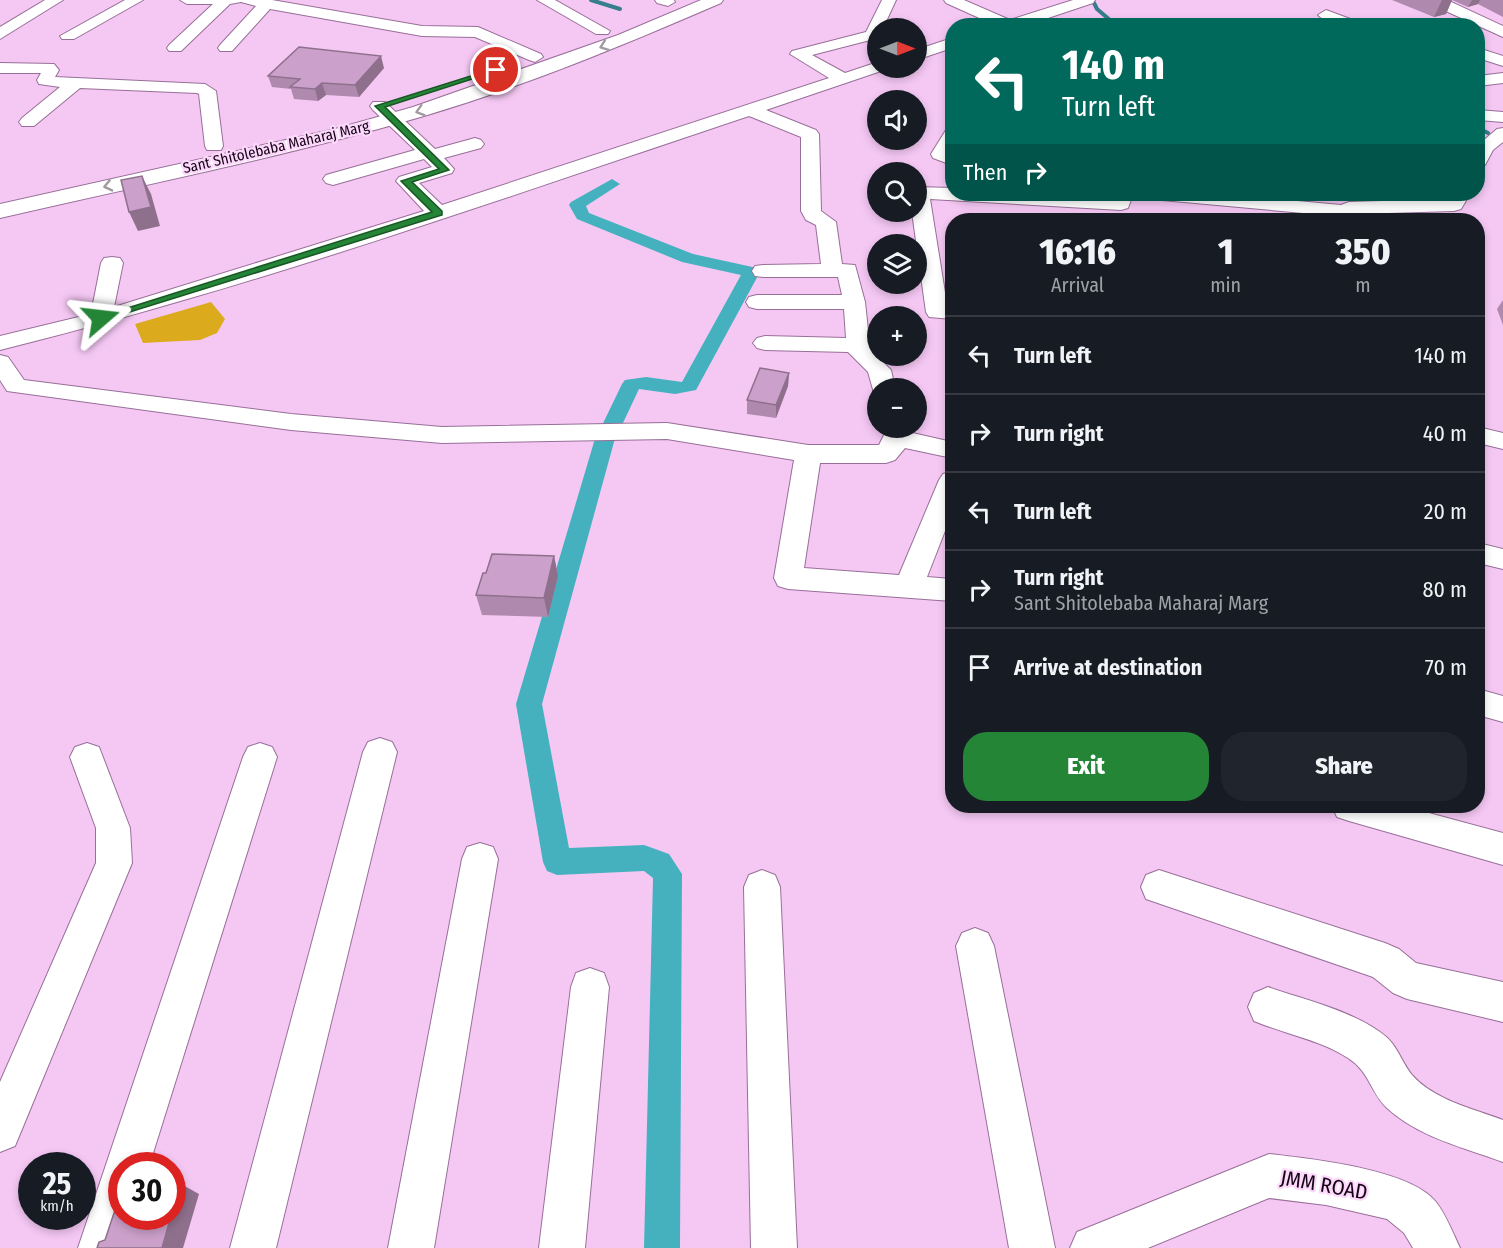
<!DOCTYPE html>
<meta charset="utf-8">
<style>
body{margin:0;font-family:"Fira Sans Condensed",sans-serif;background:#20242c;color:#f1f3f6;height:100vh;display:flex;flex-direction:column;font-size:22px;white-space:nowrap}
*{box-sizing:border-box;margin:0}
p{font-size:20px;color:#9ea1a6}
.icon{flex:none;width:33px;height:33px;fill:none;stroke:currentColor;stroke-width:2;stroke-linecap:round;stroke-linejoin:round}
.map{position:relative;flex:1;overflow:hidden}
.drawer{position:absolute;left:945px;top:213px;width:540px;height:600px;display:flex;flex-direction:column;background:#171b24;border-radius:24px;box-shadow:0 3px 9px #0003}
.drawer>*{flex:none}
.banner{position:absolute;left:945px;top:18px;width:540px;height:183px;border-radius:24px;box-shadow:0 3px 9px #0003;background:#00695c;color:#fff;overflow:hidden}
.needle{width:39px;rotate:90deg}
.fabs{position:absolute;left:867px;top:18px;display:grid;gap:12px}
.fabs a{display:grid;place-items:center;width:60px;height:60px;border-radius:50%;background:#171b24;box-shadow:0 3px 9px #0003;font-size:30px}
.speed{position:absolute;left:18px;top:1152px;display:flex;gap:12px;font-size:30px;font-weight:700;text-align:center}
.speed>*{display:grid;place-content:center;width:78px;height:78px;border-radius:50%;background:#171b24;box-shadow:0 3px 9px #0003;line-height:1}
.speed small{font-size:15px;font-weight:400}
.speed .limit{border:9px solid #d22;background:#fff;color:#111}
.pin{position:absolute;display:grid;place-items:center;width:51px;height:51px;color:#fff;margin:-26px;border:3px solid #fff;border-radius:50%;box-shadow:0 2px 6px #0007}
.me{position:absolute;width:66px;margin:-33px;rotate:73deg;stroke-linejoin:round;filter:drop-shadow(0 0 4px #0008)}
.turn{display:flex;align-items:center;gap:21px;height:126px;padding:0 18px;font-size:27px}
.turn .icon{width:78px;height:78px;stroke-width:2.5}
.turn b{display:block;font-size:42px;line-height:51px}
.then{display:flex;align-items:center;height:57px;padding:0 18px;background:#0003;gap:12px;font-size:22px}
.eta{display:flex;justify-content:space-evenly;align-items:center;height:102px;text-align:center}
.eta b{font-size:36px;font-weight:800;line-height:42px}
.primary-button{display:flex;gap:12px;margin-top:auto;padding:12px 18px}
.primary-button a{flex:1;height:69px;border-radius:24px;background:#258537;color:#fff;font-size:24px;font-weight:800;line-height:69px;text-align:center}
.primary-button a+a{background:#20242c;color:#f1f3f6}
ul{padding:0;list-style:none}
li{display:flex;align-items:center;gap:18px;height:78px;padding:0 18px;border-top:2px solid #363941}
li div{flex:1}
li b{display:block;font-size:22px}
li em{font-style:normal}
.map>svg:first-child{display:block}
.green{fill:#dcaa1d}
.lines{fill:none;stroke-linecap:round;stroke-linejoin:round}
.stream{stroke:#367e8c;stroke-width:4}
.canal{fill:#45b1bf;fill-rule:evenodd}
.minor-casing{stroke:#986f98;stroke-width:2}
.major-casing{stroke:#986f98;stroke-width:2}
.minor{fill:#fff;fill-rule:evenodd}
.major{fill:#fff;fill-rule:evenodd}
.wall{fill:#af8aae}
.shaded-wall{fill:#8e708d}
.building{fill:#cba0ca;stroke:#8e708d;stroke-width:1.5}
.oneway{stroke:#a19ba1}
.route{fill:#258537;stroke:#185624;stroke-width:1.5}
.labels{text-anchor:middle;stroke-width:4.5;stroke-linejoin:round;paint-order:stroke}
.far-street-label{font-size:15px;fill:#140614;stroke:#fdd8fc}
.near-street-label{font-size:21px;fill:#140614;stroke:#fdd8fc}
</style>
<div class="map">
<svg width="1503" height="1248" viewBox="0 0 1503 1248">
<rect width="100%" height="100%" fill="#f5c8f4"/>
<polygon class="green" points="211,302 225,319 217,333 200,340 143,343 135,324"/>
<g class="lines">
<g class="stream">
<polyline points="591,0 620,9"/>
<polyline points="1094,3 1097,9 1117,26"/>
<polyline points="1157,26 1178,22 1199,26"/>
<polyline points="1478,128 1488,133"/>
</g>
<polygon class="canal" points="612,179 620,184 586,206 589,213 693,254 757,268 760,272 696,390 675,394 639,389 614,442 542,704 569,848 644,845 669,854 682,874 680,1248 644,1248 653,878 644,871 557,875 547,871 543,862 516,704 594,442 622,384 625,380 646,377 682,382 741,275 682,262 577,219 569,205 571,202"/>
<g class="minor-casing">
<g id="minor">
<polygon points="45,0 63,0 0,39 0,27"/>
<polygon points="125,0 143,0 74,39 62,39 60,36"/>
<polygon points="180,0 272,0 422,26 478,27 541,54 543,57 535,62 529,60 475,37 422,36 270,9 232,51 220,51 218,48 220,45 256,6 241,2 230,4 181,51 169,51 167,48 169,45 213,4 187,4"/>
<polygon points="537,0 555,0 610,31 608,34 596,34"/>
<polygon points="655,0 674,0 675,2 668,6 657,3"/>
<path d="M882 0H896L883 28H878V38L812 55 845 73 878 62V68H886L884 70 766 110 816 130 819 134 821 211 836 222 842 264 855 265 865 302 870 349 891 370 895 388H878V394L874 393 868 372 848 352 765 350 757 348 753 343 757 338 765 336 846 338 844 309H757L749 307 746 302 749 297 757 295H842L838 277H763L755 276 752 271 755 266 763 265 821 264 816 225 806 220 801 211V137L749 116C501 199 254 287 0 350V336L91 314 101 263 104 258 112 257 120 258 123 263 114 307 424 211 396 181 399 177 432 167 424 159 333 185 326 183 323 179 326 175 415 150 373 110 370 106 373 102H385L435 149 475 138 481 140 484 144 481 148 444 158 454 169 452 173 419 183 442 205 829 78 790 54 792 51 866 32Z"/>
<polygon points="944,0 964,0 1010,20 1073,0 1095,0 1093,3 1024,26 997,26 946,3"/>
<path d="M1326 10 1361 23 1363 26C1348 26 1330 27 1318 15Z"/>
<polygon points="952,38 952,48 916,60 916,50"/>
<polygon points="1478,48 1503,56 1503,66 1478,58"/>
<polygon points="0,63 54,64 59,70 55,77 205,84 216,91 223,146 221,150 207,150 205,146 199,94 197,93 80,88 34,126 22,126 19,122 22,118 60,87 39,84 37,80 41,73 0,73"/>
<polygon points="1503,73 1503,83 1478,86 1478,76"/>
<polygon points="1478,110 1503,112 1503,122 1478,120"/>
<polygon points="1503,128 1503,142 1493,150 1485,165 1478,167 1478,145 1497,129"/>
<polygon points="952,129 952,165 933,158 931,154 946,130"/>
<polygon points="916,187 952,188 952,194 1044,194 1112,198 1114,194 1133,194 1128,208 1121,210 930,199 947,305 952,305 952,319 929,317 926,312 912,212 916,212"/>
<polygon points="1152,194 1221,194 1341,205 1349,202 1447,199 1451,194 1470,194 1461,209 1454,211 1355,214 1347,217 1162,200 1155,198"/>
<polygon points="0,355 8,357 24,380 291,414 442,427 667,423 808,445 879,445 886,431 895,429 952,442 952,458 905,448 895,460 886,463 820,463 804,568 899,575 939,480 943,474 952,471 952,513 927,577 952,579 952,601 788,589 778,586 774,578 794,460 667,439 442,443 291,430 7,391 0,380"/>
<polygon points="1478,427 1503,433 1503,449 1478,443"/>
<polygon points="1478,543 1503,549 1503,569 1478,563"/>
<polygon points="1478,689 1503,696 1503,722 1478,715"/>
<polygon points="380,738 392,742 397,752 276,1248 230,1248 363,752 368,742"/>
<polygon points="87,743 99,747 130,828 132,863 15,1146 0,1152 0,1082 96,863 96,828 70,757 75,747"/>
<polygon points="260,743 272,747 277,757 149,1166 122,1166 122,1216 134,1216 124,1248 78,1248 243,757 248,747"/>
<polygon points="1332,806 1403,806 1503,833 1503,865 1349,821 1337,817"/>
<polygon points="480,843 493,847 498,859 434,1248 388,1248 462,859 467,847"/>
<polygon points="762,870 775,875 780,887 797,1248 751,1248 744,887 749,875"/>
<polygon points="1159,870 1385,943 1399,949 1416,963 1503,982 1503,1022 1407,999 1393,993 1373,977 1146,899 1141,887 1146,875"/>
<polygon points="975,928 988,933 994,946 1055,1248 1009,1248 956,946 962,933"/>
<polygon points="590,968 604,973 609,987 585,1248 539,1248 571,987 576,973"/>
<path d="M1268 987C1305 1000 1347 1009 1380 1032 1397 1043 1400 1060 1412 1075 1434 1100 1474 1109 1503 1120V1162C1465 1148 1418 1137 1387 1108 1370 1092 1370 1072 1348 1058 1320 1040 1285 1034 1254 1021L1248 1007 1254 993Z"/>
<path d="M1269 1154C1311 1159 1410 1169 1436 1202 1446 1215 1453 1233 1460 1248H1413L1404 1233 1387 1219 1326 1205 1269 1198 1148 1248H1070L1077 1232Z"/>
</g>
</g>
<g class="major-casing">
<g id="major">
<path d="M701 0H723L721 3C624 45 525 86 424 116 285 157 141 185 0 218V204L335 129 413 107 618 35Z"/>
<polygon points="1426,0 1447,0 1503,26 1503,37 1428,3"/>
</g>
</g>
<use href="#minor" class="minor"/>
<use href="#major" class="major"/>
</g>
<g class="wall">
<polygon points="1392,0 1503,0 1503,17 1478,4 1468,7 1452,0 1446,14 1434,17"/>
<polygon points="384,68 359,97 326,95 318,101 294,99 291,89 272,87 268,76"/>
<polygon points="1503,300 1503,325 1497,309"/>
<polygon points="789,373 788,386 776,418 747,414 747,400"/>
<polygon points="554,556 558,576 548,617 482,615 476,595 486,573"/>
</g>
<g class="shaded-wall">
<polygon points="1442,0 1452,0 1446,14 1434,17"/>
<polygon points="1472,0 1480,0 1478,4 1468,7"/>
<polygon points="381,56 384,68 359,97 355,85"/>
<polygon points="322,83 326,95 318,101 315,89"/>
<polygon points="142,176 151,194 160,226 138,231 129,212"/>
<polygon points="789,373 788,386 776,418 776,405"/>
<polygon points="554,556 558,576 548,617 544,598"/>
<polygon points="181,1184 199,1194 183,1248 162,1248 171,1216 172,1216 172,1213"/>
</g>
<g class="building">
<polygon points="299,47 381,56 355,85 322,83 315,89 290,87 300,79 268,76"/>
<polygon points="142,176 151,207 129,212 121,180"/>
<polygon points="760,368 789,373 776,405 747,400"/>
<polygon points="492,554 554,556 544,598 476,595 483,573 486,573"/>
<polygon points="172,1184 181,1184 172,1213"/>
<polygon points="119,1185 122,1185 122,1216 171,1216 162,1248 97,1248 99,1242 105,1240 116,1207 112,1204"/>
</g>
<defs><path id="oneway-chevron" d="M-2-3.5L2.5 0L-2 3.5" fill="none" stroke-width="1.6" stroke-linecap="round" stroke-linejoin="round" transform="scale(1.5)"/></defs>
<g class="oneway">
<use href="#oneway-chevron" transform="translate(604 46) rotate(160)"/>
<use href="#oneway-chevron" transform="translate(420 111) rotate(163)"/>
<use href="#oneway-chevron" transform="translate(108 186) rotate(167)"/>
</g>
<polygon class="route" points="493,69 500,70 385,107 449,170 412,182 442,211 442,215 104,320 96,318 432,212 401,181 439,169 375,106"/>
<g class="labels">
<g class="far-street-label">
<text transform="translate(276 147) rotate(-13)" y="5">Sant Shitolebaba Maharaj Marg</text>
</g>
<g class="near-street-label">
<text transform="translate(1324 1185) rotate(10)" y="7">JMM ROAD</text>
</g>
</g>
</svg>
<div class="fabs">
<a><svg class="needle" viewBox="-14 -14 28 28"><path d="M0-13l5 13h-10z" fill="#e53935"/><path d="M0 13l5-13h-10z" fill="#9ea1a6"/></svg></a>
<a><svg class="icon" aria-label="sound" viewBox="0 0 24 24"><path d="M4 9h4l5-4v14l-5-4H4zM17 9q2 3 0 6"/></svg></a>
<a><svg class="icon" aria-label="search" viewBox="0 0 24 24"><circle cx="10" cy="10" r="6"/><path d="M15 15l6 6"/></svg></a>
<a><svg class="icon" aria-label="layers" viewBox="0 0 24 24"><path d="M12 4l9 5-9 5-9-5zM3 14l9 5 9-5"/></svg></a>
<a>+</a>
<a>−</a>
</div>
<div class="speed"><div>25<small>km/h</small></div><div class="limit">30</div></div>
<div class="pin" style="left:496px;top:70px;background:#d93025"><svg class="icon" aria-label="arrive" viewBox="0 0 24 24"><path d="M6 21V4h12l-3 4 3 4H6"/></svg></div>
<svg class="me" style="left:101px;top:318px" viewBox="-20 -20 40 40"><path d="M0-17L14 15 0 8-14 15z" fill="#258537" stroke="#fff" stroke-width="4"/></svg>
<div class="banner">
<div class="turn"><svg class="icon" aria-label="left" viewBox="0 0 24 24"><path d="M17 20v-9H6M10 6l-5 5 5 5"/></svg><div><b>140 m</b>Turn left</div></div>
<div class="then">Then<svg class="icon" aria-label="right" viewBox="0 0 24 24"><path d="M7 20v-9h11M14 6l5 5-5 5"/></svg></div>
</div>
<section class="drawer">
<div class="eta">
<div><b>16:16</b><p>Arrival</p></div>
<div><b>1</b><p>min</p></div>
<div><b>350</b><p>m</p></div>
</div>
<ul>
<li><svg class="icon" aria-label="left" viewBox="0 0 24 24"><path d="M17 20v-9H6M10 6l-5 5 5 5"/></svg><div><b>Turn left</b></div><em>140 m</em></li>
<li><svg class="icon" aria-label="right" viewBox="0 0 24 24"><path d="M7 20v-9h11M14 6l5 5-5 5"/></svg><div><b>Turn right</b></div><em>40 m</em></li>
<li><svg class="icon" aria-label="left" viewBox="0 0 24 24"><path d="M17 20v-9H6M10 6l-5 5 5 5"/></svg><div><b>Turn left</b></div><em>20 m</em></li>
<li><svg class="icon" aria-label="right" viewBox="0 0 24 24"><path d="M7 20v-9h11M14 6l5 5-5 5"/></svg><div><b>Turn right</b><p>Sant Shitolebaba Maharaj Marg</p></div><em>80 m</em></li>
<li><svg class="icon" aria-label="arrive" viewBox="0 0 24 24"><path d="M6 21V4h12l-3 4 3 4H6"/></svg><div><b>Arrive at destination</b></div><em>70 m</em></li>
</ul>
<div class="primary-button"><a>Exit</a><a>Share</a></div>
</section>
</div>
